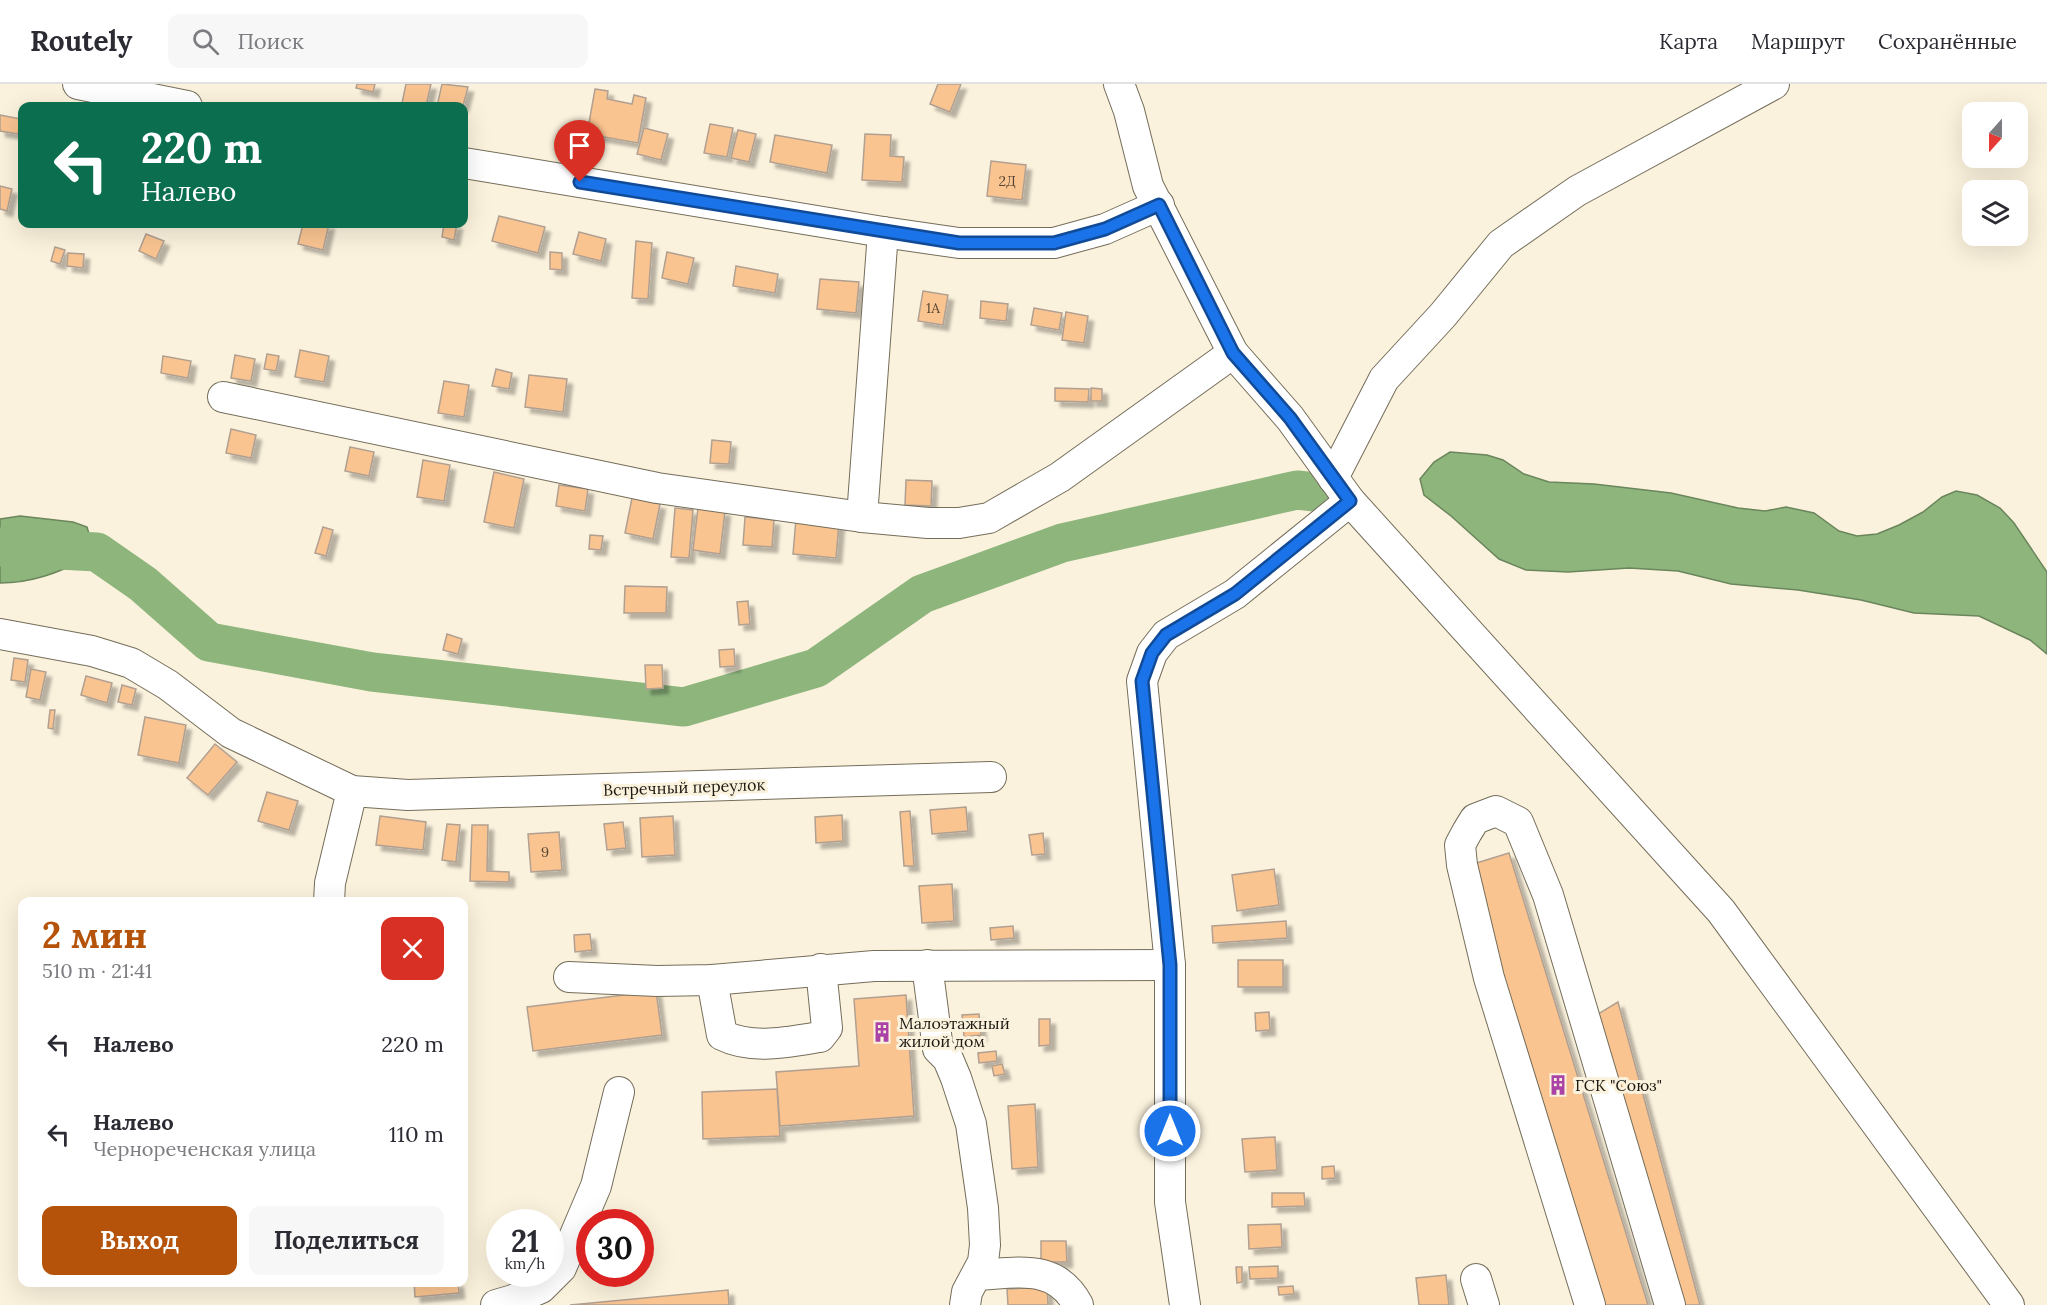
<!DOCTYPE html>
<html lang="ru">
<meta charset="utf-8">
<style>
body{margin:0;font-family:Lora,serif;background:#f7f7f7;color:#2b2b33;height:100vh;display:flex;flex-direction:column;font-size:22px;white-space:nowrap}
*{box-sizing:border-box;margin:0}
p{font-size:20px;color:#7c7c81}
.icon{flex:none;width:33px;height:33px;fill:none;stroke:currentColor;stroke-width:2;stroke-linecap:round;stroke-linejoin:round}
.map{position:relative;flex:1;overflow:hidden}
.sheet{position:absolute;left:18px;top:813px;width:450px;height:390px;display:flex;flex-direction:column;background:#fff;border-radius:12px;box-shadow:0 6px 24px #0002}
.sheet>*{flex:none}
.guide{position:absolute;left:18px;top:18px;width:450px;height:126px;border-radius:12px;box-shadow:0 6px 24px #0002;background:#0b6e4f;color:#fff;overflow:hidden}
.needle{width:39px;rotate:201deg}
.controls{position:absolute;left:1962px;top:18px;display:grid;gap:12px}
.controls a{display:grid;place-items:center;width:66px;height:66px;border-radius:12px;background:#fff;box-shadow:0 6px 24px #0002;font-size:30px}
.speed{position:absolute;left:486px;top:1125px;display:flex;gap:12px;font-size:30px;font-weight:700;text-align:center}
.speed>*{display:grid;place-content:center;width:78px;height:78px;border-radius:50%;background:#fff;box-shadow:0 6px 24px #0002;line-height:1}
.speed small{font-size:15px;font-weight:400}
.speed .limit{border:9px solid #d22;background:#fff;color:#111}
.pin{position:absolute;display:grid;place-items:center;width:51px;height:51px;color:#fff;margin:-62px -26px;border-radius:50% 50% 50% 0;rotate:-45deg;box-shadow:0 0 6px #0007}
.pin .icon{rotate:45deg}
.me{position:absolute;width:66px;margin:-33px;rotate:0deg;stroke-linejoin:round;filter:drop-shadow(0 0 4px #0008)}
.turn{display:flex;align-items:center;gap:21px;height:126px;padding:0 24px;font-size:27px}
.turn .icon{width:78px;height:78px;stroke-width:2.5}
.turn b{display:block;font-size:42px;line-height:51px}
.round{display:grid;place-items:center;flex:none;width:63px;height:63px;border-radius:12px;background:#f7f7f7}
.overview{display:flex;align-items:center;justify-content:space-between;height:102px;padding:0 24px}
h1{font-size:36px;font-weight:800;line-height:45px;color:#b45309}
.primary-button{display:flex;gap:12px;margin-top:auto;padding:12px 24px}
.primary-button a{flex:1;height:69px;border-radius:12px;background:#b45309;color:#fff;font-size:24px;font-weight:800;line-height:69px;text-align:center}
.primary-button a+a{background:#f7f7f7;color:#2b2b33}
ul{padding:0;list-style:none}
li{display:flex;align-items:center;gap:18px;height:90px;padding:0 24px}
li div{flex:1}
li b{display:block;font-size:22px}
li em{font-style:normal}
header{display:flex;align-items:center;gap:36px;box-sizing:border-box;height:84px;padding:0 30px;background:#fff;border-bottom:2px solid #e1e1e2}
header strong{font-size:28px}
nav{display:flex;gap:33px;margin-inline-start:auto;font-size:21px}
.search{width:420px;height:54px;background:#f7f7f7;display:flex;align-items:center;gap:15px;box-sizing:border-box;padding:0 21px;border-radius:12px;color:#7c7c81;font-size:22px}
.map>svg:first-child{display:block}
.water{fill:#8db57c;stroke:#6b865c;stroke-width:1.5}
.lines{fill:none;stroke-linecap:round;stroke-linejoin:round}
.river{stroke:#8db57c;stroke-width:39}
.building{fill:#fac491;stroke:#b1a091;stroke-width:1.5;filter:url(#shadow)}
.minor-casing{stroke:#746d5a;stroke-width:32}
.minor{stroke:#fff;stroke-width:30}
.route-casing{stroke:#114b97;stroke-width:15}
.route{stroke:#1a73e8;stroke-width:10}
.labels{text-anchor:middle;stroke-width:6;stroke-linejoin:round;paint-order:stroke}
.number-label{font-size:14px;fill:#544432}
.street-label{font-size:16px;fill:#1c1912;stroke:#fbf2dd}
.poi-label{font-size:16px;fill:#1c1912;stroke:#fbf2dd;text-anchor:start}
</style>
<header>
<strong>Routely</strong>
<div class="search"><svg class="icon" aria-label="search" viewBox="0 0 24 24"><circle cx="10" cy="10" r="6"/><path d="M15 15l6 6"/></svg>Поиск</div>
<nav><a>Карта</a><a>Маршрут</a><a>Сохранённые</a></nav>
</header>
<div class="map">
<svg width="2047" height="1221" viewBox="0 0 2047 1221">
<defs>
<filter id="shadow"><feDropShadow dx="5.5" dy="5.5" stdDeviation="1.5" flood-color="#0004"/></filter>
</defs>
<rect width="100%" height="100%" fill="#fbf2dd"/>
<g class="water">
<polygon points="1450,368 1487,371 1503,376 1524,390 1549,398 1594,400 1671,409 1738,424 1765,427 1786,423 1814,429 1839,447 1857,452 1877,450 1899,441 1923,428 1942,413 1956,407 1977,411 2000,424 2014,439 2047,488 2047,570 2030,556 1979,532 1914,529 1861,516 1798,506 1731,500 1678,487 1629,484 1568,488 1526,486 1499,475 1451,432 1424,411 1420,395 1434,378"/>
<path d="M20 432 73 438 87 443 90 453 85 475C58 489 31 499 0 499V435Z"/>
</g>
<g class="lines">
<polyline class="river" points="0,463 97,468 143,500 209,558 372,588 684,623 816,584 922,510 1062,459 1297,406 1315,408"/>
</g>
<g class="building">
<polygon points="357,0 375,0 373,8 356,4"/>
<polygon points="406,0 431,0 426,22 402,19"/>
<polygon points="442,0 468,3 463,22 437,22"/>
<polygon points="938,0 961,0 950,28 930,20"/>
<polygon points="595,5 608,7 607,15 632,20 634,11 646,14 638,59 587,50"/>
<polygon points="0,31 21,35 18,50 0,47"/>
<polygon points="710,40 733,44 727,73 704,69"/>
<polygon points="644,44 668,50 661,76 637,70"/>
<polygon points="738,46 756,50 749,78 731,74"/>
<polygon points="865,50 891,51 890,72 904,73 902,98 862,96"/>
<polygon points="775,51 832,61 827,89 770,78"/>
<polygon points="991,77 1026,81 1022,116 987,112"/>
<polygon points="0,102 12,105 7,127 0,125"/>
<polygon points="499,132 545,143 538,169 492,157"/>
<polygon points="303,140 329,140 323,166 298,160"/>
<polygon points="444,140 457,140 454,156 442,153"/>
<polygon points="579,148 606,155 601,177 573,170"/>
<polygon points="146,150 164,157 156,175 139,167"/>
<polygon points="636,157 652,159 648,215 632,214"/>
<polygon points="55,163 65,166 60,180 51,177"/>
<polygon points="550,168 562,169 562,186 550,185"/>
<polygon points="667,168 694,174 688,200 662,194"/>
<polygon points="68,169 84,170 83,184 67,182"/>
<polygon points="736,182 778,190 775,209 733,202"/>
<polygon points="820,195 859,198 856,229 817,225"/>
<polygon points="923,207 948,211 943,241 918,237"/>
<polygon points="981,217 1008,220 1006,237 980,234"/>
<polygon points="1034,224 1062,229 1059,246 1031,241"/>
<polygon points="1066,228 1088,232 1084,259 1062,256"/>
<polygon points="300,266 329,272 324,298 295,293"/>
<polygon points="267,270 279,272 276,287 264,285"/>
<polygon points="235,271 255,275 251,297 231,294"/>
<polygon points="163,272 191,277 188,294 161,289"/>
<polygon points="496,285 512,289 509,305 492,302"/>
<polygon points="529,291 567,295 563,328 525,323"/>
<polygon points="444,297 469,301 464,333 438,329"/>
<polygon points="1055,304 1089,305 1088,318 1055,317"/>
<polygon points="1091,304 1102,305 1102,317 1091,317"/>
<polygon points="231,345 256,351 251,374 226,369"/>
<polygon points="712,356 731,358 729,380 710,379"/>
<polygon points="350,363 374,368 369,392 345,387"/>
<polygon points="423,376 450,381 444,417 417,413"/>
<polygon points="494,388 524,395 514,444 484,438"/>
<polygon points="906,396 932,397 931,422 905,421"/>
<polygon points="559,401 588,405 585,427 556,422"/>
<polygon points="632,414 660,420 653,455 625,449"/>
<polygon points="675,424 693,426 689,474 671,473"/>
<polygon points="698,424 725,427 720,470 693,466"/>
<polygon points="745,433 774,436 772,463 743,461"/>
<polygon points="796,435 839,439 836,474 793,470"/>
<polygon points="323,443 333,446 326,472 315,469"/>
<polygon points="590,451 603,452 601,466 589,465"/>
<polygon points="625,502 667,503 666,529 624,529"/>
<polygon points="748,517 750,540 739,541 737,518"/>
<polygon points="447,550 462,555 458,570 443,566"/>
<polygon points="734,565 735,582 720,583 719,566"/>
<polygon points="14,574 28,576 25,598 11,596"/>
<polygon points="645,581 662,581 663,604 646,605"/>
<polygon points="31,585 46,588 40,616 26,613"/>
<polygon points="86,592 112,599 107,619 81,611"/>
<polygon points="122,601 136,605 132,621 118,618"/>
<polygon points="50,626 55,626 53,645 48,644"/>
<polygon points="145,633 186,641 179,679 138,671"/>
<polygon points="215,660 237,678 208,711 187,694"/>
<polygon points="267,708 298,717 289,746 258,737"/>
<polygon points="966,723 968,747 932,750 930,726"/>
<polygon points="910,727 914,782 904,782 900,728"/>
<polygon points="842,731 843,757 816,759 815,733"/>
<polygon points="380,732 426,738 423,766 376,761"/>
<polygon points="673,732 675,771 642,773 640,734"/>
<polygon points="623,738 626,764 607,766 604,740"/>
<polygon points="447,740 460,741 456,778 442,776"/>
<polygon points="472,741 488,741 487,787 509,788 509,798 470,797"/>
<polygon points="559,748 562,786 531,788 528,750"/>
<polygon points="1043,749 1045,770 1032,771 1029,751"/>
<polygon points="1509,769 1648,1221 1603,1221 1470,781"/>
<polygon points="1274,785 1279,821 1237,827 1232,791"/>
<polygon points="952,800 954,837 922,839 919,802"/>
<polygon points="1286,837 1287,854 1213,859 1212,842"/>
<polygon points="1013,842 1014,854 991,856 990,844"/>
<polygon points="590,850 592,866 575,868 574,851"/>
<rect x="1238" y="876" width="45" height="27"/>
<polygon points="656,907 662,951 533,967 527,923"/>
<polygon points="906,911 914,1032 780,1042 776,988 859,982 854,915"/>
<polygon points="1618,918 1700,1221 1677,1221 1598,930"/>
<polygon points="1269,928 1270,946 1256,947 1255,929"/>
<polygon points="979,930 981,951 964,953 962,931"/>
<polygon points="1039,935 1050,935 1050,961 1039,962"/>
<polygon points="996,967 997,977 979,979 978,969"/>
<polygon points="1002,980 1005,990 994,992 992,982"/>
<polygon points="777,1005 780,1052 703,1055 702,1008"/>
<polygon points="1035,1020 1038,1083 1012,1085 1008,1022"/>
<polygon points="1275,1053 1277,1086 1245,1088 1242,1055"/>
<polygon points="1334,1082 1335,1094 1322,1095 1322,1083"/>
<polygon points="1272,1109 1304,1109 1305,1122 1272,1123"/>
<polygon points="1281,1140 1282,1163 1249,1165 1248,1141"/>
<polygon points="1041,1157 1066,1157 1067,1178 1041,1178"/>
<polygon points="1278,1182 1278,1194 1250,1195 1249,1183"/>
<polygon points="1236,1183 1242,1183 1242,1198 1237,1199"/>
<polygon points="1446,1191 1449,1221 1419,1221 1416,1194"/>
<polygon points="414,1198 458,1198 459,1209 415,1213"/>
<polygon points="1293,1202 1294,1210 1279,1211 1278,1203"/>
<polygon points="1047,1203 1048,1221 1008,1221 1007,1205"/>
<polygon points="728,1206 729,1221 570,1221"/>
</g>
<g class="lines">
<g class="minor-casing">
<g id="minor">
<polyline points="78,0 187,22"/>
<polyline points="1119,0 1129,27 1148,102 1233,269 1290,334 1350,417 1721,827 2009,1221"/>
<polyline points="464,79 883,148 959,159 1054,159 1105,145 1159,121"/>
<polyline points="223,313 657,404 862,433 928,439 959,439 989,434 1060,393 1233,269"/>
<polyline points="1333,394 1384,295 1443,231 1501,160 1577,107 1774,0"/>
<polyline points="862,433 883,148"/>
<polyline points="0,550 92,567 131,579 168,601 231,649 352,707 408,711 991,693"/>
<polyline points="329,818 330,799 352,707"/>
<polyline points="927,881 938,965 948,975 956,994 971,1040 983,1124 985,1161 983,1178 967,1208 965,1221"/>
<polyline points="569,893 657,897 712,896 874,882 1170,881"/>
<path d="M712 896 722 951C752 966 788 958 820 953L827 944 821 885"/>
<path d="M977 1191C1018 1189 1056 1179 1078 1221"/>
<polyline points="1476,1195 1484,1221"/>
<polyline points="496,1221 513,1216 541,1204 561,1184 596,1102 619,1008"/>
<polyline points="1185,1221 1170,1118 1170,881 1142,597 1152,569 1166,551 1235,510 1350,417"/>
<polyline points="1590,1221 1489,894 1462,781 1460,761 1467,748 1475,735 1496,727 1518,738 1548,811 1670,1221"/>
</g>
</g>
<use href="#minor" class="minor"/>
</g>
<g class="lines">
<g class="route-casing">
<polyline id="route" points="580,98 959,159 1054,159 1105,145 1159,121 1233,269 1290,334 1350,417 1235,510 1166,551 1152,569 1142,597 1170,881 1170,1047"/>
</g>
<use href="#route" class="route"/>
</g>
<defs>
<g id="building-bare" transform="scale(1.62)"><path d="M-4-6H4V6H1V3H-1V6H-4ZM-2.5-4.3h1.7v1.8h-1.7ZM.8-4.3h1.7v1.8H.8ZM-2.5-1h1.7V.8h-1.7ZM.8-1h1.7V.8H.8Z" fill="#ab43a6" stroke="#fbf2dd" stroke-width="2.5" paint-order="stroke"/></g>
</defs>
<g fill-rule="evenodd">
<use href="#building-bare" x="882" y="948"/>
<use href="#building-bare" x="1558" y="1001"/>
</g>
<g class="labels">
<g class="number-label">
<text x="1007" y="102">2Д</text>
<text x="933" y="229">1А</text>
<text x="545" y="773">9</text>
</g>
<g class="street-label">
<text transform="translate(684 703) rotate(-2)" y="6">Встречный переулок</text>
</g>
<g class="poi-label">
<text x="899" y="945">Малоэтажный<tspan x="899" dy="18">жилой дом</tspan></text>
<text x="1575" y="1007">ГСК "Союз"</text>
</g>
</g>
</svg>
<div class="controls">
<a><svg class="needle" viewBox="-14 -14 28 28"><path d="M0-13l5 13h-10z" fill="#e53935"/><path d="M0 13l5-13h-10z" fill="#7c7c81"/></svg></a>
<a><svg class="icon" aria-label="layers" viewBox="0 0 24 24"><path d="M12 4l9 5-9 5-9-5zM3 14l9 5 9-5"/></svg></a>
</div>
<div class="speed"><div>21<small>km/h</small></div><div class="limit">30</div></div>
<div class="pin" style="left:580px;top:98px;background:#d93025"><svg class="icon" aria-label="arrive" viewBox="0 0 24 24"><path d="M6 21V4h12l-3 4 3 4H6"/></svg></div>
<svg class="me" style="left:1170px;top:1047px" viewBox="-20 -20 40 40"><circle r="17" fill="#1a73e8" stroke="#fff" stroke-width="3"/><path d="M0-11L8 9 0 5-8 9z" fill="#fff"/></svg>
<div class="guide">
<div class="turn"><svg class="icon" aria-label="left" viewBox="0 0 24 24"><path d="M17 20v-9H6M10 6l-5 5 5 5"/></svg><div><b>220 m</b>Налево</div></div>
</div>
<section class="sheet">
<div class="overview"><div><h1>2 мин</h1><p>510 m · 21:41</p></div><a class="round" style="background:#d93025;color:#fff"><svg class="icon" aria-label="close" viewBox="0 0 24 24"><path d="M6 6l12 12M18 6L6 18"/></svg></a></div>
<ul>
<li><svg class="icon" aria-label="left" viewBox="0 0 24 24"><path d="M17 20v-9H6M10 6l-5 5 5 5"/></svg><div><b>Налево</b></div><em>220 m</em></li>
<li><svg class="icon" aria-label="left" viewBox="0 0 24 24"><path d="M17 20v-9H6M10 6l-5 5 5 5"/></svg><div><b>Налево</b><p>Чернореченская улица</p></div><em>110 m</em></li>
</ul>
<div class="primary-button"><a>Выход</a><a>Поделиться</a></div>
</section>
</div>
